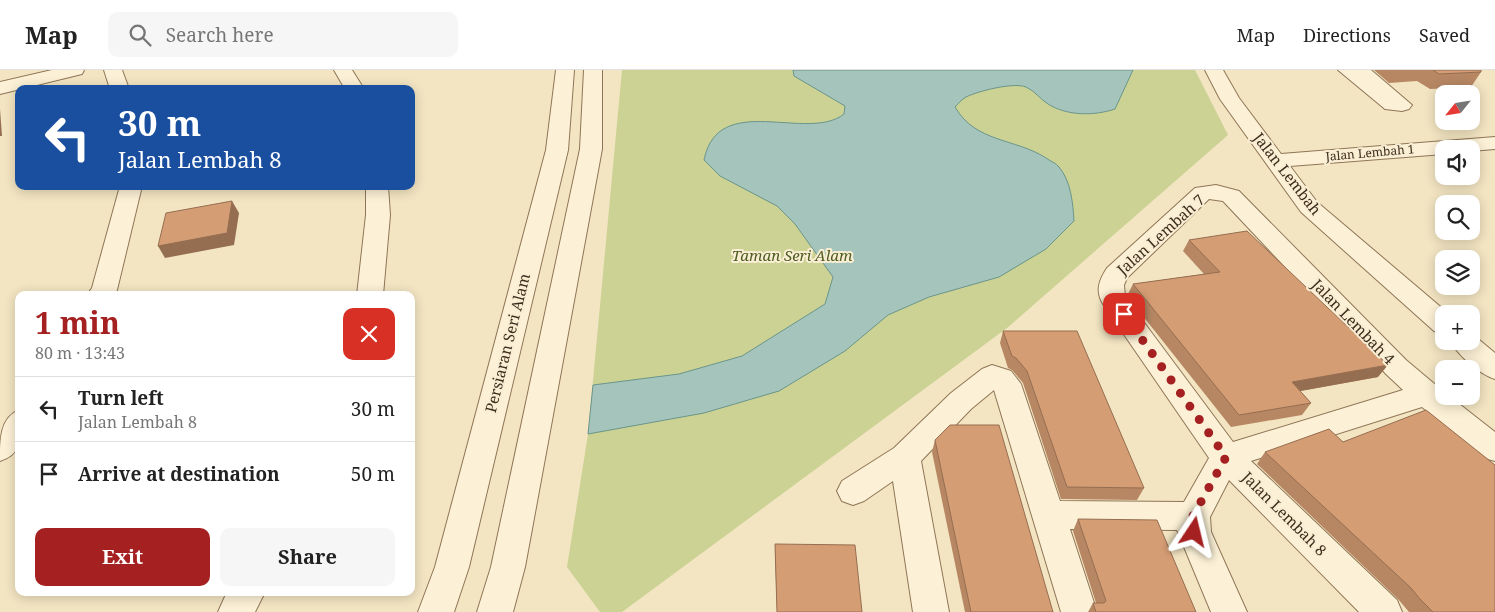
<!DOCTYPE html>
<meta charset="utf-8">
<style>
body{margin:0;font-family:"Noto Serif",serif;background:#f6f6f6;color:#222;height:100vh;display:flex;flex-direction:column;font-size:19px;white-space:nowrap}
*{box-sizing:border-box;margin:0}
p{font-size:16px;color:#767676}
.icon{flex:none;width:28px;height:28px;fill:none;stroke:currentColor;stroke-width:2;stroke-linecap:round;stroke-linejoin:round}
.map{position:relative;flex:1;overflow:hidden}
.sheet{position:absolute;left:15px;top:221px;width:400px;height:305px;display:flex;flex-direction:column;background:#fff;border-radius:10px;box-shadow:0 2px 12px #0003}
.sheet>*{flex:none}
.hud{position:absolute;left:15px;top:15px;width:400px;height:105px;border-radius:10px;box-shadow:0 2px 12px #0003;background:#1a4fa0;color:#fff;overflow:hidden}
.needle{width:32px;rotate:240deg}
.buttons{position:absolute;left:1435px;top:15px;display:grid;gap:10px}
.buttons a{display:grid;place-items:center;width:45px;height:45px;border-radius:10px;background:#fff;box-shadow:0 2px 12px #0003;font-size:25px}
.pin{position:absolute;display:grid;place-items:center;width:42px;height:42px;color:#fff;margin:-21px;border-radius:10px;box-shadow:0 2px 8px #0006}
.me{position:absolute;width:55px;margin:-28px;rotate:10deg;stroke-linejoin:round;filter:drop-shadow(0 0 4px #0008)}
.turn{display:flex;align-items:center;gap:18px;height:105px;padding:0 20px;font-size:22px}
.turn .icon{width:65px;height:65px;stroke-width:2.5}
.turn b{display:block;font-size:35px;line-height:42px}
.round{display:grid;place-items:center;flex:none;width:52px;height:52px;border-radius:10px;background:#f6f6f6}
.overview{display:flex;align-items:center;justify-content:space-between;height:85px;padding:0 20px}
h1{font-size:30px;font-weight:700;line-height:38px;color:#a52020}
.primary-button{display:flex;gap:10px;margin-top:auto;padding:10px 20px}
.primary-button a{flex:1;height:58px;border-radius:10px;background:#a52020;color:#fff;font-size:20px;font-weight:700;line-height:58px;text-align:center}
.primary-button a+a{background:#f6f6f6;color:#222}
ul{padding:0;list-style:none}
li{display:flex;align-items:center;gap:15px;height:65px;padding:0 20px;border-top:1px solid #e0e0e0}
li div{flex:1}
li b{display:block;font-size:19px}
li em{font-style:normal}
header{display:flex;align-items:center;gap:30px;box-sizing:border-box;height:70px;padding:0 25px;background:#fff;border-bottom:1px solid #e0e0e0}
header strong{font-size:24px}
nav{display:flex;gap:28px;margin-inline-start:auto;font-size:18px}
.search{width:350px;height:45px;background:#f6f6f6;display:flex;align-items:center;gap:12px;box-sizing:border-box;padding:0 18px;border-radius:10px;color:#767676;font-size:19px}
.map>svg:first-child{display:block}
.green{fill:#cbd294}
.water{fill:#a5c5bc;stroke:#6a958a}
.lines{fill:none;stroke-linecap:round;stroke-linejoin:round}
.minor-casing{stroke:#8f7557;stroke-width:2}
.minor{fill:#fcf1d6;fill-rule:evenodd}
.wall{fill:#b78764}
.shaded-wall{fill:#956e51}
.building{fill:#d59d74;stroke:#956e51}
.route{stroke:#a52020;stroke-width:9;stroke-dasharray:0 16.2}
.labels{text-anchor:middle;stroke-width:4;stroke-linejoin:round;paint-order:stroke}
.far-street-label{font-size:12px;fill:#3d2d1d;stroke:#f9eed3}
.street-label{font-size:15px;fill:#3d2d1d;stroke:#f9eed3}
.park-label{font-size:15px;font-style:italic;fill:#4d5c21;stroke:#f9eed3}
</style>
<header>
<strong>Map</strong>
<div class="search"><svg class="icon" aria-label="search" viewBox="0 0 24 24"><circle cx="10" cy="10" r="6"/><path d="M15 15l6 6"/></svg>Search here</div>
<nav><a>Map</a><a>Directions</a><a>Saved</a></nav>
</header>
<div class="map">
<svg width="1495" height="542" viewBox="0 0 1495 542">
<rect width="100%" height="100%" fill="#f3e5c2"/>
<polygon class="green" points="622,0 1195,0 1228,65 1007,258 622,542 600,542 567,497 588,364"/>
<path class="water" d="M793 0H1133L1115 39C1094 46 1067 46 1048 34 1040 29 1035 21 1026 17 1014 12 978 21 966 27 962 29 958 34 955 37 976 73 1015 68 1046 88 1050 91 1056 93 1059 97 1071 111 1073 134 1074 151L1046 179 999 207 929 227 888 245 845 281 779 321 704 343 588 364 593 315 679 304 742 286 825 234 833 207 795 154 777 136 720 106 704 90C718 20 808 73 844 44L845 36 794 6Z"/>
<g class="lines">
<g class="minor-casing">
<g id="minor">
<polygon points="52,0 84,0 82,4 0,24 0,12"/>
<polygon points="104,0 122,0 129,19 110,19"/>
<polygon points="334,0 352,0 364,19 345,19"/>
<polygon points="556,0 574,0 568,80 469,497 454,542 418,542 435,497 546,80"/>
<polygon points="584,0 602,0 602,79 525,497 513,542 477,542 491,497 580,79"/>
<polygon points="1205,0 1223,0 1239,28 1281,84 1495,67 1495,79 1471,81 1471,79 1444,79 1444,84 1290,96 1317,132 1449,244 1444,244 1444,263 1434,261 1301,142 1220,29"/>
<polygon points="1338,0 1371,0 1412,35 1409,39 1402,41 1385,39"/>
<path d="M1216 115 1239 121 1406 290 1444 322V326H1449L1495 362V391L1484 388 1422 337 1251 391 1397 530 1402 542H1359L1229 410 1210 447 1211 462 1247 542H1211L1177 460 1070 459 1097 542H1061L994 320 971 339 921 391 949 542H913L893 411 864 431 853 435 842 431 837 421 842 411 894 378 951 323 982 299 992 295 1011 301 1021 314 1060 431 1184 432 1209 388 1103 234C1095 221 1099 210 1107 198L1195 118ZM1209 129 1223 131 1386 304 1403 320 1233 372 1125 227 1124 215 1127 208Z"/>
<polygon points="120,116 142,116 117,220 114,225 87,225 92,218"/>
<polygon points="366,116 388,116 390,145 383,225 357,225 366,145"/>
<path d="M1471 263 1495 283V309C1479 304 1459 286 1450 271H1471Z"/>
<path d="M19 340C19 363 26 383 0 391 0 369 0 348 19 340Z"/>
<polygon points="227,522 265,522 255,542 218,542"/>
</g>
</g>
<use href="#minor" class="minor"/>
</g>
<g class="wall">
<polygon points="1374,0 1481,0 1481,2 1471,17 1430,19 1417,11 1389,13"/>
<polygon points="1189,170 1378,307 1300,321 1311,333 1302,345 1231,357 1127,226 1133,214 1204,204 1183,181"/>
<polygon points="1003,261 1144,418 1137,430 1061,429 1023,313 1012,300 1008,298 1000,273"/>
<polygon points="935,370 1053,542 965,542 932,382"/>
<polygon points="1343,372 1495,542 1409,542 1398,529 1257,394 1265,382"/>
<polygon points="1078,449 1196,542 1088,542 1093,533 1096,533 1073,461"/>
<polygon points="775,474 862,542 777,542 775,486"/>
</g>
<g class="shaded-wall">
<polygon points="0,39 2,66 0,66"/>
<polygon points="232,131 239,143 234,175 165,188 158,176"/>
<polygon points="1388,295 1378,307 1284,324 1292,312"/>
</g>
<g class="building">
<polygon points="1433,0 1481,0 1481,2 1439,4"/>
<polygon points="232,131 227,163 158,176 166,143"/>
<polygon points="1247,161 1388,295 1292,312 1311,333 1239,345 1133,214 1220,202 1189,170"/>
<polygon points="1003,261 1077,261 1144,418 1067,417 1027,301 1016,288 1012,286"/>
<polygon points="1426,340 1495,395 1495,542 1433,542 1420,529 1411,518 1265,382 1329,359 1343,372"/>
<polygon points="950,355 999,355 1053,542 971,542 935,370"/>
<polygon points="1078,449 1157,450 1196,542 1096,542 1093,533 1104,533 1106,531"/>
<polygon points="775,474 855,475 862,542 777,542"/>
</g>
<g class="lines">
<polyline class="route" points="1124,244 1226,387 1193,446 1194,462"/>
</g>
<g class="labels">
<g class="far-street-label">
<text transform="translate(1370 83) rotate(-5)" y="4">Jalan Lembah 1</text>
</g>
<g class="street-label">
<text transform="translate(1287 104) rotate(52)" y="5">Jalan Lembah</text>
<text transform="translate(1161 165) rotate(-42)" y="5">Jalan Lembah 7</text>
<text transform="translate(1353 252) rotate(46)" y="5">Jalan Lembah 4</text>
<text transform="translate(508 273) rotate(-76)" y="5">Persiaran Seri Alam</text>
<text transform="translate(1284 444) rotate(45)" y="5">Jalan Lembah 8</text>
</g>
<g class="park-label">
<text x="792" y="191">Taman Seri Alam</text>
</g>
</g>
</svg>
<div class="buttons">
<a><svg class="needle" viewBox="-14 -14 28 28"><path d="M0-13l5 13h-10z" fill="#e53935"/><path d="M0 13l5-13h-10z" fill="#767676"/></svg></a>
<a><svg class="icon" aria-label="sound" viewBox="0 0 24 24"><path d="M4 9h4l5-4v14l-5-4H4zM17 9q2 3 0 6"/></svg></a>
<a><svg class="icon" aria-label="search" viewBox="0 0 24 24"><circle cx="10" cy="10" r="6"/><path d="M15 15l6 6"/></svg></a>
<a><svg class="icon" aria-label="layers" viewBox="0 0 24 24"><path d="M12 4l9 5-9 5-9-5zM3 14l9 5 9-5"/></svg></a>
<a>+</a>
<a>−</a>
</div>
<div class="pin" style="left:1124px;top:244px;background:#d93025"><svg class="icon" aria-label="arrive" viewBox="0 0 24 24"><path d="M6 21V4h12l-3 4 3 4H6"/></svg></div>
<svg class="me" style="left:1194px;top:462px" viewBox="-20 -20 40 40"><path d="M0-17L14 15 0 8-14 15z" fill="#a52020" stroke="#fff" stroke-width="4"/></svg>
<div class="hud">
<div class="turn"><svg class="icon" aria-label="left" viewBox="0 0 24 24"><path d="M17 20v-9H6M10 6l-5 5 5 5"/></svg><div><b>30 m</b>Jalan Lembah 8</div></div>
</div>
<section class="sheet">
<div class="overview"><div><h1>1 min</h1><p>80 m · 13:43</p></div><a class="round" style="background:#d93025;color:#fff"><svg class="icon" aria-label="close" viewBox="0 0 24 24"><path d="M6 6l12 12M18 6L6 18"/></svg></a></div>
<ul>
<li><svg class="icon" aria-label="left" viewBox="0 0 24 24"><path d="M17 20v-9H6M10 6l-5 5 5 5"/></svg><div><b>Turn left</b><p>Jalan Lembah 8</p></div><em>30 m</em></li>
<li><svg class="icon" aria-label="arrive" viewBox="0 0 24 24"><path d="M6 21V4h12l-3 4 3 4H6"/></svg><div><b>Arrive at destination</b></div><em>50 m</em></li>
</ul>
<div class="primary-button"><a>Exit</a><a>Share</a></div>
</section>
</div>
